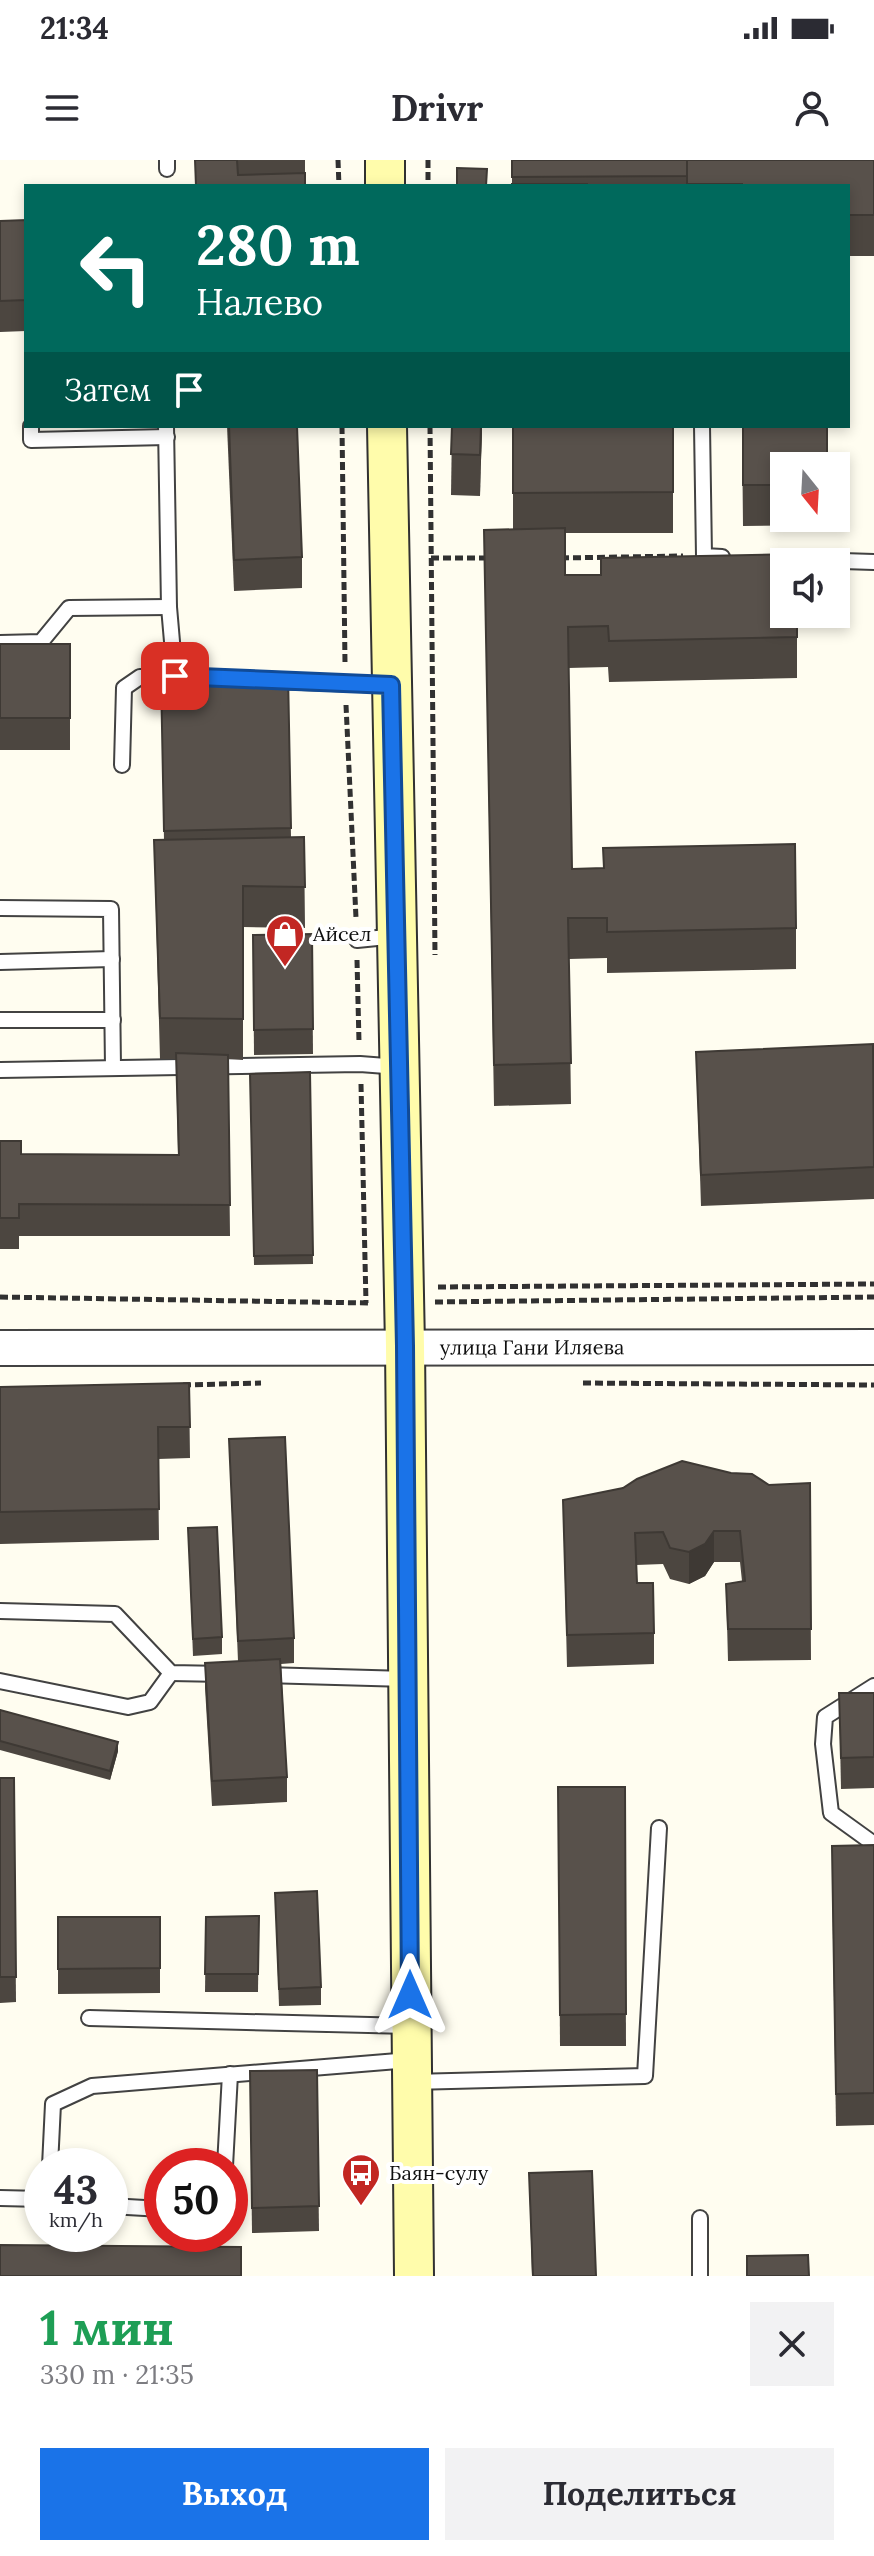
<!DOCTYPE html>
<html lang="ru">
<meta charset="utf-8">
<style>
body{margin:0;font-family:Lora,serif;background:#f2f2f3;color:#2b2b33;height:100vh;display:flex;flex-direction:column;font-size:30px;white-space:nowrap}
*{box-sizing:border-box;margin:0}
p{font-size:26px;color:#7c7c81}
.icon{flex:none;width:44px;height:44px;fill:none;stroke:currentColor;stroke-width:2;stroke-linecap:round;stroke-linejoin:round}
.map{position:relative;height:2116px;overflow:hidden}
.side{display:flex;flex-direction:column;background:#fff;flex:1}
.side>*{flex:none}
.banner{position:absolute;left:24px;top:24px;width:826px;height:244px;border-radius:0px;box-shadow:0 4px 12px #0003;background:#00695c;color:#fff;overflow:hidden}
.needle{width:52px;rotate:162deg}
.controls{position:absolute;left:770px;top:292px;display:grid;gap:16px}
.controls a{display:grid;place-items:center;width:80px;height:80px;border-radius:0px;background:#fff;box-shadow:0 4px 12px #0003;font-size:40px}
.speed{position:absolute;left:24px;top:1988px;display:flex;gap:16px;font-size:40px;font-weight:700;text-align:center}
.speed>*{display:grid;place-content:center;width:104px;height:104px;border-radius:50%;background:#fff;box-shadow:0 4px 12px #0003;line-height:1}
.speed small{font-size:20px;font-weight:400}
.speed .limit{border:12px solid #d22;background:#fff;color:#111}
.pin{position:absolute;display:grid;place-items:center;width:68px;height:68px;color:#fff;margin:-34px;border-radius:16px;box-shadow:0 4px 12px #0006}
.me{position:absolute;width:88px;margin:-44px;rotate:0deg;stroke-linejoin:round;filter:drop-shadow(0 0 6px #0008)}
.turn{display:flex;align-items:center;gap:28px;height:168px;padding:0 40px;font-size:36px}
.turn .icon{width:104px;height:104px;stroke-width:2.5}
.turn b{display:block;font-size:56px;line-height:68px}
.then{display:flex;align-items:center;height:76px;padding:0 40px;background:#0003;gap:16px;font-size:30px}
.round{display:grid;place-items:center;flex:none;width:84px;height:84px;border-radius:0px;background:#f2f2f3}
.summary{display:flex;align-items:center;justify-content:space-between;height:136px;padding:0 40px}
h1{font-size:48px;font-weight:700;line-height:60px;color:#1e9e55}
.cta{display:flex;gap:16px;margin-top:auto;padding:16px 40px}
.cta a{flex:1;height:92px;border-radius:0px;background:#1a73e8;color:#fff;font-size:32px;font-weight:700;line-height:92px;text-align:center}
.cta a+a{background:#f2f2f3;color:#2b2b33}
.status{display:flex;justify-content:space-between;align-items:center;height:56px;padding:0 40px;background:#fff;direction:ltr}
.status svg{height:22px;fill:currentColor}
header{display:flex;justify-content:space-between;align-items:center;height:104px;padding:0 40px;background:#fff;font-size:36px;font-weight:700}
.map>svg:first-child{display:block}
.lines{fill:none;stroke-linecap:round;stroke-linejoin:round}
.service-casing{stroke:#424242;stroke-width:18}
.tertiary-casing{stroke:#424242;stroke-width:38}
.secondary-casing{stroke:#313131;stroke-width:42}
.path{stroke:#313131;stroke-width:5;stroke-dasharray:8 4;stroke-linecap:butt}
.service{stroke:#fff;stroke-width:14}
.tertiary{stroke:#fff;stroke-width:34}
.secondary{stroke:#fffcab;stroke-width:38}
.wall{fill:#4c4640}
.shaded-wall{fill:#3e3934}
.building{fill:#58514b;stroke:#3e3934;stroke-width:2}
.route-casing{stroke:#114b97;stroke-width:20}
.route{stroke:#1a73e8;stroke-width:14}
.labels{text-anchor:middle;stroke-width:8;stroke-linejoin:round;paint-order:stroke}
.poi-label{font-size:20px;fill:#0f0f0f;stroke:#fff;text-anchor:start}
.street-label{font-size:20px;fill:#0f0f0f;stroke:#fff}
</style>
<div class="status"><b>21:34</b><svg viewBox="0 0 49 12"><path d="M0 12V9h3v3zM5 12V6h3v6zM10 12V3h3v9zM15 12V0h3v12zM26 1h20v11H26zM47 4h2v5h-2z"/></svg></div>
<header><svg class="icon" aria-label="menu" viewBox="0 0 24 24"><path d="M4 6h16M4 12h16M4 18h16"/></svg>Drivr<svg class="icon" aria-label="person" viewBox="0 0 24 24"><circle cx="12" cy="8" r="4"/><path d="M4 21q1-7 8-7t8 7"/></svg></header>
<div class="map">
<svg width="874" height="2116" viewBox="0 0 874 2116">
<rect width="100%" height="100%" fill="#fffdf0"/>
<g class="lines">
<g class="service-casing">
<g id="service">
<polyline points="167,0 167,9"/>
<polyline points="31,266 31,280 167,277"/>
<polyline points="166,266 169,447 175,516 191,517"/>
<polyline points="702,266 704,396 722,397"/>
<polyline points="779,399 874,402"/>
<polyline points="0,483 41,482 69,448 169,447"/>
<polyline points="272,521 391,525"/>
<polyline points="122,605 124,528 140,517 175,516"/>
<polyline points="0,748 111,749 113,907"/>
<polyline points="357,780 397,776"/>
<polyline points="0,802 112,799"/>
<polyline points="0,860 113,860"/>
<polyline points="0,910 360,904 399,907"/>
<polyline points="0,1451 115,1454 171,1513 224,1514"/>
<polyline points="264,1515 407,1519"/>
<polyline points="0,1521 128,1547 150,1542 171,1513"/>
<polyline points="874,1526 825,1557 823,1584 831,1653 874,1684"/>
<polyline points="89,1858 409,1866"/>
<polyline points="412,1922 645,1916 659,1668"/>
<polyline points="50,2006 53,1944 92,1926 410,1900"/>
<polyline points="225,2006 230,1914"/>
<polyline points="0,2038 42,2039"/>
<polyline points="110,2046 162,2049"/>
<polyline points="700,2116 700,2058"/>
</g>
</g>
<g class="tertiary-casing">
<g id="tertiary">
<path id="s1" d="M0 1188 874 1187"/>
</g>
</g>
<g class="secondary-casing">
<g id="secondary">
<polyline points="385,26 385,0"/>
<polyline points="387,266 405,1186 414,2116"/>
</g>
</g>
<g class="path">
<polyline points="338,0 339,26"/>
<polyline points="428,0 428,26"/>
<polyline points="342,266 345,503"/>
<polyline points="430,266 435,795"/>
<polyline points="431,398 491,398"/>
<polyline points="561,398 683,396"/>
<polyline points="346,545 356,758"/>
<polyline points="357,800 359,882"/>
<polyline points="361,924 366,1143"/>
<polyline points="438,1127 874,1124"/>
<polyline points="0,1137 369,1143"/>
<polyline points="435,1142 874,1137"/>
<polyline points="583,1223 874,1225"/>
<polyline points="183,1225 261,1223"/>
</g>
<use href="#service" class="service"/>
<use href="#tertiary" class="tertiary"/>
<use href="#secondary" class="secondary"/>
</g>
<g class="wall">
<rect x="195" y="0" width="110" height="26"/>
<polygon points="512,0 874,0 874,96 848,96 848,26 512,26"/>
<polygon points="26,60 26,171 0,172 0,61"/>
<polygon points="227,266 297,266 302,397 302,428 234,431"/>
<polygon points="452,266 482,266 480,336 451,335"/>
<polygon points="513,266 673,266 673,373 565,373 565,415 797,454 797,518 609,522 608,507 568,508 572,709 796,768 796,809 607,813 607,798 569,799 571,944 494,946 484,370 513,369"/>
<polygon points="742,266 784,306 784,358 828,358 828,365 743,366"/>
<rect x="0" y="484" width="70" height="106"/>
<polygon points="288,514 291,677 304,677 305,768 243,767 243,900 228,899 230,1076 19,1076 19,1089 0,1089 0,981 21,994 178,995 176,899 160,899 154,680 164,680 161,516"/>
<polygon points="312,774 313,894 254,895 253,775"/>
<polygon points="696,892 874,916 874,1039 701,1046"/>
<polygon points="310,912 313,1104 254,1105 250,914"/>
<polygon points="189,1223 190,1298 158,1299 159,1380 0,1384 0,1227"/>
<polygon points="229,1279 294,1478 294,1503 281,1504 287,1617 287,1642 212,1646 205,1528 205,1503 238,1501"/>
<polygon points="810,1323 811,1500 728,1501 726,1424 742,1421 740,1402 714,1402 705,1416 689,1424 670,1419 663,1404 636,1405 637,1423 654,1473 654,1504 567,1507 563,1340"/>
<polygon points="188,1368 222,1477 222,1494 193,1496"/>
<polygon points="839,1533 874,1533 874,1628 841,1629"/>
<polygon points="0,1550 118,1591 110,1620 0,1590"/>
<polygon points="0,1618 14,1618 16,1842 0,1843"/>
<polygon points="558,1627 625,1627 626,1886 560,1886"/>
<polygon points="874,1685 874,1965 836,1966 832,1718"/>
<polygon points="275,1733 321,1827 321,1845 279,1846"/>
<polygon points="259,1756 258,1832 205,1832 206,1757"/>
<polygon points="58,1757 160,1757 160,1833 58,1834"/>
<polygon points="317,1910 319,2071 252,2073 250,1911"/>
<polygon points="529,2013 596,2116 532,2116"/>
</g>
<g class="shaded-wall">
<polygon points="481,266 482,266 480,336"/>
<polygon points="714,1371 714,1402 705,1416 689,1424 689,1392"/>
<polygon points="118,1582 118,1591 110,1620 110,1611"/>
</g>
<g class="building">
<polygon points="195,0 237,0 238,15 305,13 305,26 196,26"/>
<polygon points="512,0 687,0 687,16 512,17"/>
<polygon points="687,0 874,0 874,55 848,55 848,26 742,26 742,24 687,24"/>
<polygon points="457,8 487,9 486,26 457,26"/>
<rect x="512" y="24" width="75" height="2"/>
<polygon points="26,60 26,140 0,141 0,61"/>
<polygon points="229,266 297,266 302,397 234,400"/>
<polygon points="452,266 481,266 480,295 451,294"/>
<polygon points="513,266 673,266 673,332 513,333"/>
<polygon points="743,266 827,266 827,306 784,306 784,325 743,325"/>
<polygon points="565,368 565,415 601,415 601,398 796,394 796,402 784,402 784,454 797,454 797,477 609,481 608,466 568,467 572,709 604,708 603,688 795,684 796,768 607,772 607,758 568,758 571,903 494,905 484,370"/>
<rect x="0" y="484" width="70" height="74"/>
<polygon points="288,514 291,668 164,671 161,516"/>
<polygon points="304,677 305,727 243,726 243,859 160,858 154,680"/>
<polygon points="312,774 313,869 254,870 253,775"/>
<polygon points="873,884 874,1007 701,1015 696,892"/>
<polygon points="176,893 228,895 230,1045 19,1044 19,1058 0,1058 0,981 21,981 21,994 179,995"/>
<polygon points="310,912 313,1095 254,1096 250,914"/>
<polygon points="189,1223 190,1267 158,1267 159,1349 0,1352 0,1227"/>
<polygon points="285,1277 294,1478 238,1481 229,1279"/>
<polygon points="682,1301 731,1313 752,1314 769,1325 810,1323 811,1469 728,1469 726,1424 745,1421 740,1371 714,1371 705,1384 689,1392 670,1388 663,1372 635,1373 637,1423 653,1423 654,1473 567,1475 563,1340 623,1328 637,1319"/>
<polygon points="217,1367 222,1477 193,1479 188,1368"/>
<polygon points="280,1499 287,1617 212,1621 205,1503"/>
<polygon points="839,1533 874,1533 874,1597 841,1598"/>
<polygon points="0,1550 118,1582 110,1611 0,1581"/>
<polygon points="0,1618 14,1618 16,1817 0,1817"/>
<polygon points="558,1627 625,1627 626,1854 560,1855"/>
<polygon points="874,1685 874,1933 836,1934 832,1686"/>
<polygon points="317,1731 321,1827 279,1829 275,1733"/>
<polygon points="259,1756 258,1814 205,1814 206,1757"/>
<polygon points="58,1757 160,1757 160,1808 58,1809"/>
<polygon points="317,1910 319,2046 252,2048 250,1911"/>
<polygon points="592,2011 596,2116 533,2116 529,2013"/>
<polygon points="0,2085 241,2087 241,2116 0,2116"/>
<polygon points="808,2095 809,2116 747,2116 747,2096"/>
</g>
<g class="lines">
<g class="route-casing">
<polyline id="route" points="175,516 391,525 405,1186 410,1835"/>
</g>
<use href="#route" class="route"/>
</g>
<defs>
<g id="shop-pin" transform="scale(2)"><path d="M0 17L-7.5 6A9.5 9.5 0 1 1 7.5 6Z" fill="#c22723" stroke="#fff"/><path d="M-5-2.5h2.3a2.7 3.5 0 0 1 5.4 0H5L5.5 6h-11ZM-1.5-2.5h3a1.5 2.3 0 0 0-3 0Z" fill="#fff"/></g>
<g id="bus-pin" transform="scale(2)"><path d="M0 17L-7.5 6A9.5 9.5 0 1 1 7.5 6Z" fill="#c22723" stroke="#fff"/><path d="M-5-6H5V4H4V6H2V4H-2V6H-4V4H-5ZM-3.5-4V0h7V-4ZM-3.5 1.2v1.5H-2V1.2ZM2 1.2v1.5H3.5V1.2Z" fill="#fff"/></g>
</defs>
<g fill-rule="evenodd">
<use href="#shop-pin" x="285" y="774"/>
<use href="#bus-pin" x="361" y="2013"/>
</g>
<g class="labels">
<g class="poi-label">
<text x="313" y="781">Айсел</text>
<text x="389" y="2020">Баян-сулу</text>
</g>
<g class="street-label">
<text dy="7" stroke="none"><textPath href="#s1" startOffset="532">улица Гани Иляева</textPath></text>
</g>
</g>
</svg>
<div class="controls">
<a><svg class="needle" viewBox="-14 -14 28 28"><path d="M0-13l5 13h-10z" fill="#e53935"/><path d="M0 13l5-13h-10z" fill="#7c7c81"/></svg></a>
<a><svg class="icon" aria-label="sound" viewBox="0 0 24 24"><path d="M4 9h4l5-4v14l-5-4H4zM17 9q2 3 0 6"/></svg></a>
</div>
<div class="speed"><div>43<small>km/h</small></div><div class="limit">50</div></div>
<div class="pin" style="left:175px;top:516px;background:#d93025"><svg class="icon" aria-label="arrive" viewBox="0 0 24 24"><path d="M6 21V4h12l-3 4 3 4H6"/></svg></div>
<svg class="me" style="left:410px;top:1835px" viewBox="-20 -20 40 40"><path d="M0-17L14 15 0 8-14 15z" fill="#1a73e8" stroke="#fff" stroke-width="4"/></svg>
<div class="banner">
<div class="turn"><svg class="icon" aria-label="left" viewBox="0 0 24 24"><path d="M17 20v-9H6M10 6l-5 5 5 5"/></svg><div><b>280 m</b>Налево</div></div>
<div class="then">Затем<svg class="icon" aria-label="arrive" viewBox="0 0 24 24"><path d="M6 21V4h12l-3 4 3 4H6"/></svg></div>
</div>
</div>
<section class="side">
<div class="summary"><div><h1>1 мин</h1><p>330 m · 21:35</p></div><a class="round"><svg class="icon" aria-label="close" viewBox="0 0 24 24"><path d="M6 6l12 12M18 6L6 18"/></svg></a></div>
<div class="cta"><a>Выход</a><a>Поделиться</a></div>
</section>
